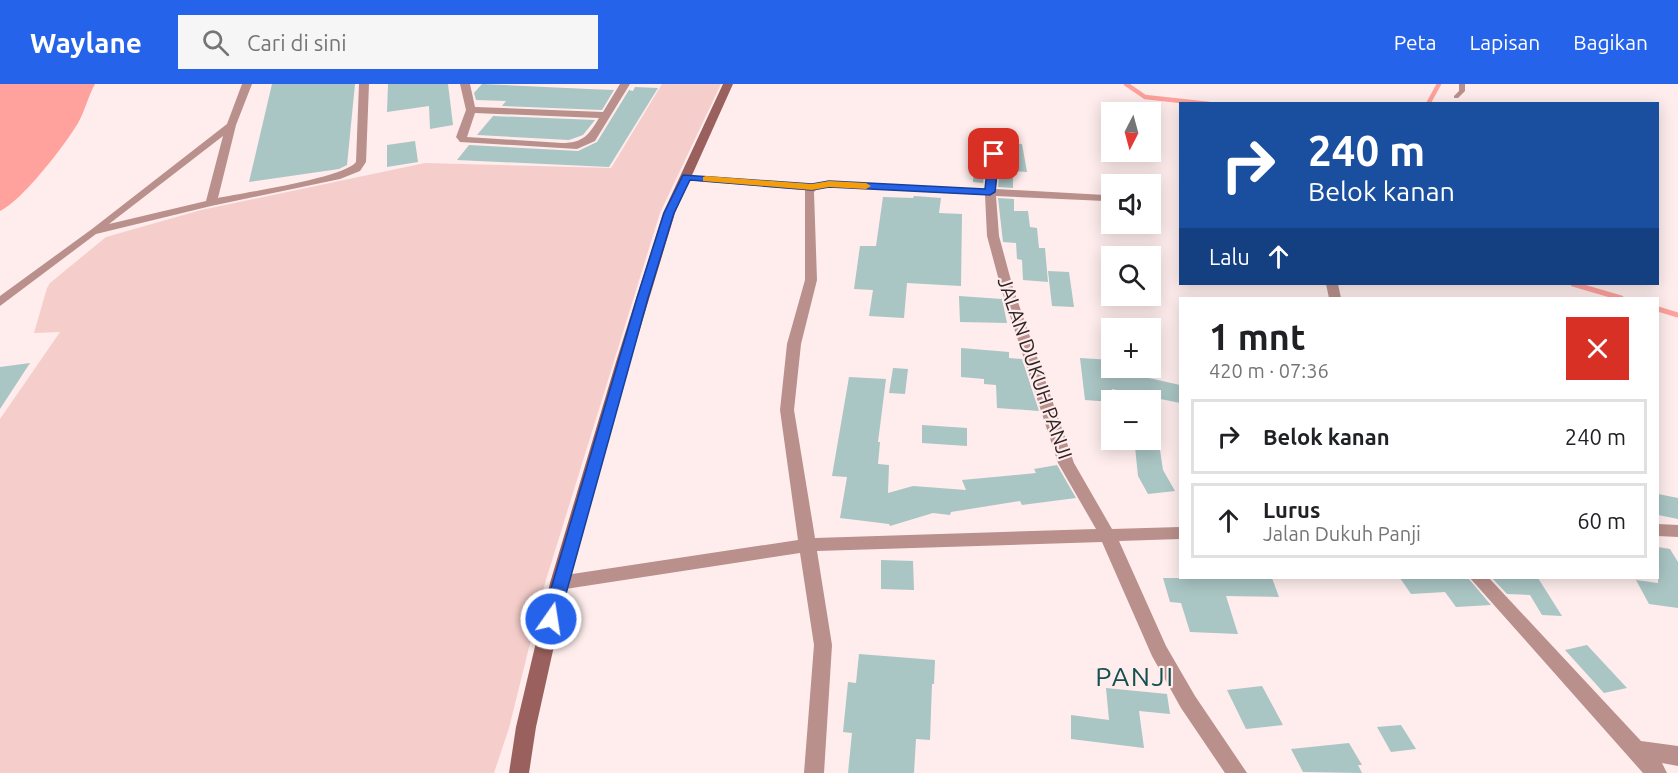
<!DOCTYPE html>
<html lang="id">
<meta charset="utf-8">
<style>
body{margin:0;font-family:Ubuntu,sans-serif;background:#f6f6f6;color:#202124;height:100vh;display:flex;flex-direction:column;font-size:22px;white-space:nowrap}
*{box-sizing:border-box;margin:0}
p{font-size:20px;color:#757577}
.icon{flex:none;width:33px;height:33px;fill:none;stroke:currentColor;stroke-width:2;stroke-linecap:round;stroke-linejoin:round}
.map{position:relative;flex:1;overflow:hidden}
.sheet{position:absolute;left:1179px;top:213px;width:480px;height:282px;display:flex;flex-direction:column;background:#fff;border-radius:0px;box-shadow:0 3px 15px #0003}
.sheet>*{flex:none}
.banner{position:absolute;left:1179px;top:18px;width:480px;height:183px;border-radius:0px;box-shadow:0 3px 15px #0003;background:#1a4fa0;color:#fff;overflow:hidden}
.needle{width:39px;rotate:186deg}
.fabs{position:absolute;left:1101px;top:18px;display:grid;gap:12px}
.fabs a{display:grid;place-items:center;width:60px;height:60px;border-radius:0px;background:#fff;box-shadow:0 3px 15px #0003;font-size:30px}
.pin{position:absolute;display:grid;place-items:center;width:51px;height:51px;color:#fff;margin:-26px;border-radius:12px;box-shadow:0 3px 9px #0006}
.me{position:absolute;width:66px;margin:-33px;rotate:13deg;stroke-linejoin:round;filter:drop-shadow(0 0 4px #0008)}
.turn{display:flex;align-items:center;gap:21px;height:126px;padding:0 30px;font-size:27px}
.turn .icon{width:78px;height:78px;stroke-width:2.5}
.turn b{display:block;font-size:42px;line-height:51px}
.then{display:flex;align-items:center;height:57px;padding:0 30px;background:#0003;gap:12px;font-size:22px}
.round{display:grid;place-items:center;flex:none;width:63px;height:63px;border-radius:0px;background:#f6f6f6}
.overview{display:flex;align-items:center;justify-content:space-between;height:102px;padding:0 30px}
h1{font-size:36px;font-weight:600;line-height:45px}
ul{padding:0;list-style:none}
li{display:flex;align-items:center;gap:18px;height:75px;margin:0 12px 9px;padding:0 18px;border:3px solid #e0e0e0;border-radius:0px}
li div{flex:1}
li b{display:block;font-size:22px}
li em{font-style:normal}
header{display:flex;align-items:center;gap:36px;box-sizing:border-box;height:84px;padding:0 30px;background:#2563eb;color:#fff}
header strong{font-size:28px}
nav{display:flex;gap:33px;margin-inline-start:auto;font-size:21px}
.search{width:420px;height:54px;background:#f6f6f6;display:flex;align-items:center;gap:15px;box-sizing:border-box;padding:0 21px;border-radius:0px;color:#757577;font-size:22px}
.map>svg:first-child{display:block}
.green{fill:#f5cecb}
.water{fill:#ffa19c}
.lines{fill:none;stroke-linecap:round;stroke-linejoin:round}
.stream-far1{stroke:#ffa19c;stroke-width:4.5}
.stream{stroke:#ffa19c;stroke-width:5}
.building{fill:#a9c5c4}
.service{fill:#b9908c;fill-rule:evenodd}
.minor{fill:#b9908c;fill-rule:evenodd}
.secondary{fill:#9a605d;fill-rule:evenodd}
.route{fill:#2563eb;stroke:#184099;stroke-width:1.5}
.slow{fill:#f59e0b}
.labels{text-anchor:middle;stroke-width:4.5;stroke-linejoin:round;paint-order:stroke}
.street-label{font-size:20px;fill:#2e2423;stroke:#feedec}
.near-quarter-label{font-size:27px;letter-spacing:1.5px;fill:#13504f;stroke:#feedec}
</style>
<header>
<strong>Waylane</strong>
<div class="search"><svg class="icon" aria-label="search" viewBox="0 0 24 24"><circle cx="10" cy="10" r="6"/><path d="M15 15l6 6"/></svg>Cari di sini</div>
<nav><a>Peta</a><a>Lapisan</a><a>Bagikan</a></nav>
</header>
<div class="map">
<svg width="1678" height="689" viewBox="0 0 1678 689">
<rect width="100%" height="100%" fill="#feedec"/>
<polygon class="green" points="662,0 721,0 660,129 545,499 509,644 494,689 0,689 0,335 60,248 34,249 47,204 50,199 106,153 201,126 425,79 611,84"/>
<path class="water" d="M0 0H95C88 12 85 27 78 39 65 61 22 117 0 127Z"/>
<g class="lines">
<g class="stream-far1">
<polyline points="1126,0 1145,13 1209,20"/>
<polyline points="1428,20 1439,0"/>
</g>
<g class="stream">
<polyline points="1573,200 1621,214"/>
<polyline points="1658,225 1678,231"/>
</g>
</g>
<g class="building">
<polygon points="272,0 355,0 347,81 339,85 249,98"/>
<polygon points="388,0 448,0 453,41 430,45 429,22 387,28"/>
<polygon points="482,0 588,5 614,6 602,26 502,22 506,17 476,16 474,9"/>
<polygon points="635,3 658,4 609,83 457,76 469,61 578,67 597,58 629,6 633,7"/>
<polygon points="493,32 595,36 583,51 569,56 477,51"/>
<polygon points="415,57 418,78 387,83 387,61"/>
<polygon points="975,57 988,58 983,99 973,98"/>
<polygon points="1003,59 1022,60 1027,88 1013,87 1013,104 998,103"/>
<polygon points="914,112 941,114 939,129 962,130 961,202 907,199 904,234 869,232 873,206 854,205 860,162 876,162 883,113 913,114"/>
<polygon points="998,114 1014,115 1014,127 1028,127 1030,143 1037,144 1039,164 1045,164 1048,198 1023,196 1022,176 1017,175 1016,159 1003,158"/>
<polygon points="1048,187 1069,188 1074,223 1052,222"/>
<polygon points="959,212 1002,215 1007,239 960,238"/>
<polygon points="961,264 1009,268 1009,274 1022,275 1039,327 997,324 996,301 984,300 984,295 961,293"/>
<polygon points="1080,274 1112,276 1113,286 1180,301 1180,319 1112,305 1112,318 1085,316"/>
<polygon points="30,279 0,325 0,283"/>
<polygon points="893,284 908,285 905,310 889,309"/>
<polygon points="849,293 886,295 878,358 880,358 878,380 889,381 888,409 913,402 966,406 962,396 1036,389 1034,385 1057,381 1076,414 1022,421 1020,417 951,428 950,431 933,429 890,442 889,440 840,434 847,393 832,392"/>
<polygon points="922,341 967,344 967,362 922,359"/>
<polygon points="1135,363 1160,366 1163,386 1175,407 1148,410 1138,392"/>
<polygon points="1658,410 1678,414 1678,435 1658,431"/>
<polygon points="1658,463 1670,465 1678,478 1678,524 1649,520 1636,496 1658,499"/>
<polygon points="881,476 913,477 914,506 881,505"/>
<polygon points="1163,494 1272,494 1279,513 1226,512 1238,550 1190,548 1181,519 1170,518"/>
<polygon points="1400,494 1468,494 1491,521 1456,523 1445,508 1411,510"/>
<polygon points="1492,494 1538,494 1562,532 1542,531 1530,511 1507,510"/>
<polygon points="1587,561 1627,604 1604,609 1565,566"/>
<polygon points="859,570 935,576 934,600 932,600 930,656 916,655 914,689 848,689 852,649 843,648 848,598 856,599"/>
<polygon points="1262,602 1283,641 1246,645 1227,606"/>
<polygon points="1106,604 1167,610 1170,630 1139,627 1144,664 1071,655 1071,631 1109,636"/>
<polygon points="1401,641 1416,665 1391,668 1377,643"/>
<polygon points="1349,659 1362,681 1358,681 1362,689 1303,688 1291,665"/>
</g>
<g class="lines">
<polygon class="service" points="1459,0 1465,0 1465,7 1458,14 1454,14 1454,12 1459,7"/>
<g class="minor">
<path d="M242 0H252L236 41 218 114C242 109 344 94 356 78L359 0H369L366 78 360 87 340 95 211 122 96 150 0 222V212L92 145 227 40ZM223 52 206 117 109 140Z"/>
<path d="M460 0H470L475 23 603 28 620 0H630L595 57 577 65 460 58 456 53 466 26ZM475 29 599 34C589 51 583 59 562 59L467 53Z"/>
<path d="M996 48 1001 51 996 105 1105 111 1111 114 1105 117 996 112 999 152 1013 204 1074 379 1112 445 1180 443V455L1119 457 1166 562 1195 612 1247 689H1225L1181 624 1152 572 1102 458 817 467 832 561 824 689H804L814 561 800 469 559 506 553 504 550 499 553 494 559 492 798 456 780 326 787 260 805 196V106L686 96 682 95V91L812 100 829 97 985 105 991 51ZM829 103 985 111 987 152 1001 204 1058 379 1096 445 815 454 794 326 801 260 817 196 814 108 816 106Z"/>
<polygon points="1326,200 1338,200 1341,214 1329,214"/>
<polygon points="1658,440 1678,441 1678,453 1658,452"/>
<polygon points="1470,494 1489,494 1641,657 1678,662 1678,682 1662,679 1667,689 1643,689"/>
</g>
<polygon class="secondary" points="723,0 733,0 675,129 630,278 568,499 536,643 529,689 509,689 516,643 550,499 616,278 663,129"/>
</g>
<polygon class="route" points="994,67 999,70 995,108 990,111 829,103 812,106 690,96 674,129 648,214 559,535 557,540 551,542 545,540 542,535 637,214 664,129 683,91 812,100 829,97 985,105 989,70"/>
<polygon class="slow" points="706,92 812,100 829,97 866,99 871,102 866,105 829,103 812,106 703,97 703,93"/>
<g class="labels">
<g class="street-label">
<text transform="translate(1035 284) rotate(71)" y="7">JALAN DUKUH PANJI</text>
</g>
<g class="near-quarter-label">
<text x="1135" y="602">PANJI</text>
</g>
</g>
</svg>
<div class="fabs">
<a><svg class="needle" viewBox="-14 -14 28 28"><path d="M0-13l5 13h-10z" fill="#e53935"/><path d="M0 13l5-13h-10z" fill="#757577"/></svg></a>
<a><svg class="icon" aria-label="sound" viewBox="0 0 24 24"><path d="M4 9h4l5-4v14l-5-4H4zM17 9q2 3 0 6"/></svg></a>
<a><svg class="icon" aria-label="search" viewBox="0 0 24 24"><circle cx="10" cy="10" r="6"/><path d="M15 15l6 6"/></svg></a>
<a>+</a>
<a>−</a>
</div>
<div class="pin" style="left:994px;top:70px;background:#d93025"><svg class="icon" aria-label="arrive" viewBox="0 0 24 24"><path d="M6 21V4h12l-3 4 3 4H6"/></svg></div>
<svg class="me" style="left:551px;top:535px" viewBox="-20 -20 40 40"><circle r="17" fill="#2563eb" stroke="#fff" stroke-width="3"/><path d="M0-11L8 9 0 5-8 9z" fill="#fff"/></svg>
<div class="banner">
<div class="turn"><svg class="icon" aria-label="right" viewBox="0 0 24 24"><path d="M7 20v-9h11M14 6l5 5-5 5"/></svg><div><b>240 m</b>Belok kanan</div></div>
<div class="then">Lalu<svg class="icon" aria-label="ahead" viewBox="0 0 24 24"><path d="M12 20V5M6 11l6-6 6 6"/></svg></div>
</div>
<section class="sheet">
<div class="overview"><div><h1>1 mnt</h1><p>420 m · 07:36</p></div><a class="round" style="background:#d93025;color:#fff"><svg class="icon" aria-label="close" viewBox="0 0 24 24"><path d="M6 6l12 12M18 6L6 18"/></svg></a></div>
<ul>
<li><svg class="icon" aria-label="right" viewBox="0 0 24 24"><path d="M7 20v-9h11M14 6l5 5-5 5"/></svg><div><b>Belok kanan</b></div><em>240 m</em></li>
<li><svg class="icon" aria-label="ahead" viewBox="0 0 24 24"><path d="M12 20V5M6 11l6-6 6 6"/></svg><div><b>Lurus</b><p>Jalan Dukuh Panji</p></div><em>60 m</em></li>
</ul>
</section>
</div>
